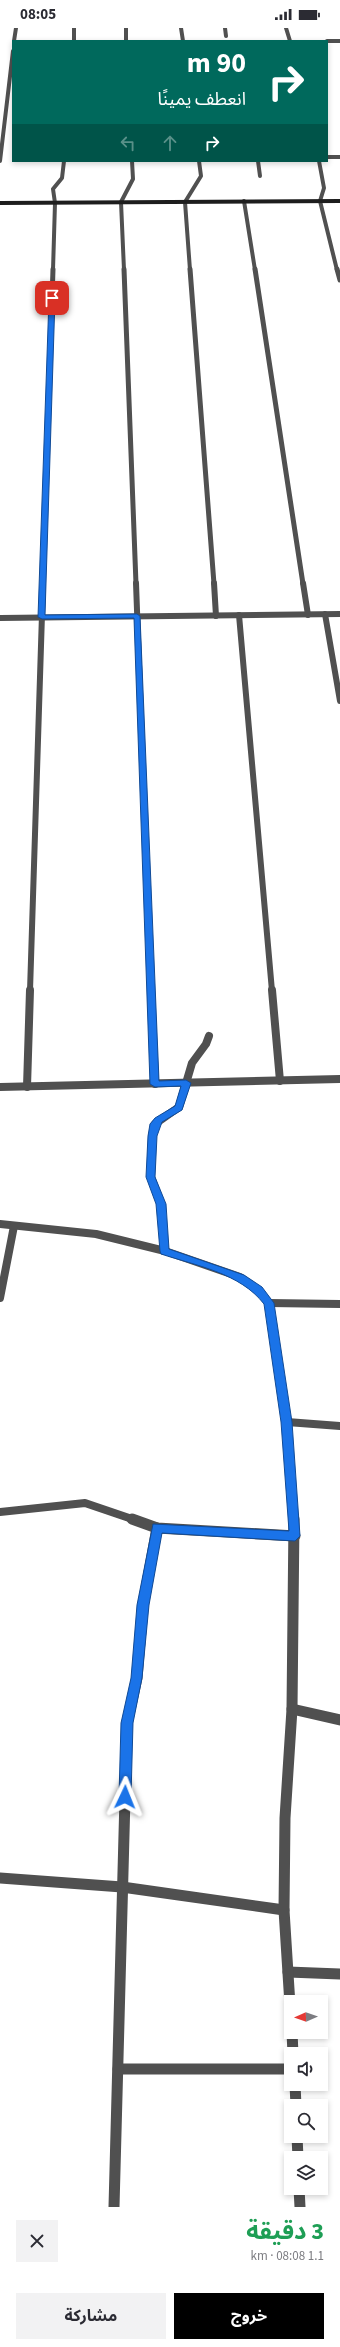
<!DOCTYPE html>
<html lang="ar">
<meta charset="utf-8">
<style>
body{margin:0;font-family:"Source Sans 3","Noto Sans Arabic",sans-serif;background:#f2f2f3;color:#2b2b33;direction:rtl;height:100vh;display:flex;flex-direction:column;font-size:15px;white-space:nowrap}
*{box-sizing:border-box;margin:0}
p{font-size:13px;color:#7c7c81}
.icon{flex:none;width:22px;height:22px;fill:none;stroke:currentColor;stroke-width:2;stroke-linecap:round;stroke-linejoin:round}
.map{position:relative;height:2179px;overflow:hidden;direction:ltr}
.details{display:flex;flex-direction:column;background:#fff;flex:1}
.details>*{flex:none}
.hud{position:absolute;left:12px;top:12px;width:316px;height:122px;border-radius:0px;box-shadow:0 2px 6px #0003;direction:rtl;background:#00695c;color:#fff;overflow:hidden}
.needle{width:26px;rotate:268deg}
.fabs{position:absolute;left:284px;top:1967px;display:grid;gap:8px}
.fabs a{display:grid;place-items:center;width:44px;height:44px;border-radius:0px;background:#fff;box-shadow:0 2px 6px #0003;font-size:20px}
.pin{position:absolute;display:grid;place-items:center;width:34px;height:34px;color:#fff;margin:-17px;border-radius:8px;box-shadow:0 2px 6px #0006}
.me{position:absolute;width:44px;margin:-22px;rotate:2deg;stroke-linejoin:round;filter:drop-shadow(0 0 3px #0008)}
.turn{display:flex;align-items:center;gap:14px;height:84px;padding:0 16px;font-size:18px}
.turn .icon{width:52px;height:52px;stroke-width:2.5}
.turn b{display:block;font-size:28px;line-height:34px}
.lanes{display:flex;align-items:center;height:38px;padding:0 16px;background:#0003;justify-content:center;gap:20px;direction:ltr}
.lanes .off{opacity:.35}
.round{display:grid;place-items:center;flex:none;width:42px;height:42px;border-radius:0px;background:#f2f2f3}
.summary{display:flex;align-items:center;justify-content:space-between;height:68px;padding:0 16px}
h1{font-size:24px;font-weight:700;line-height:30px;color:#1e9e55}
.primary-button{display:flex;gap:8px;margin-top:auto;padding:8px 16px}
.primary-button a{flex:1;height:46px;border-radius:0px;background:#000;color:#fff;font-size:16px;font-weight:700;line-height:46px;text-align:center}
.primary-button a+a{background:#f2f2f3;color:#2b2b33}
.status{display:flex;justify-content:space-between;align-items:center;height:28px;padding:0 20px;background:#fff;direction:ltr}
.status svg{height:11px;fill:currentColor}
.map>svg:first-child{display:block}
.lines{fill:none;stroke-linecap:round;stroke-linejoin:round}
.street-far4{stroke:#505050;stroke-width:4}
.street-far3{stroke:#505050;stroke-width:5}
.street-far2{stroke:#505050;stroke-width:6}
.street-far1{stroke:#505050;stroke-width:8}
.street{stroke:#505050;stroke-width:11}
.secondary{stroke:#1d1d1d;stroke-width:4}
.route{fill:#1a73e8;stroke:#114b97}
</style>
<div class="status"><b>08:05</b><svg viewBox="0 0 49 12"><path d="M0 12V9h3v3zM5 12V6h3v6zM10 12V3h3v9zM15 12V0h3v12zM26 1h20v11H26zM47 4h2v5h-2z"/></svg></div>
<div class="map">
<svg width="340" height="2179" viewBox="0 0 340 2179">
<rect width="100%" height="100%" fill="#fff"/>
<g class="lines">
<g class="street-far4">
<polyline points="74,0 74,13"/>
<polyline points="126,0 126,13"/>
<polyline points="181,0 183,13"/>
<polyline points="225,0 226,8"/>
<polyline points="286,0 290,13"/>
<polyline points="14,13 16,0"/>
<polyline points="327,13 340,13"/>
<polyline points="327,129 340,129"/>
<polyline points="0,133 13,23"/>
<polyline points="258,133 260,148"/>
<polyline points="319,133 324,160 320,173 337,242"/>
<polyline points="244,173 255,242"/>
<polyline points="53,242 55,175 53,161 62,150 64,133"/>
<polyline points="124,242 121,174 133,151 132,133"/>
<polyline points="190,242 185,174 201,148 199,133"/>
</g>
<g class="street-far3">
<polyline points="124,241 136,556"/>
<polyline points="190,241 214,556"/>
<polyline points="255,241 303,556"/>
<polyline points="337,241 340,252"/>
<polyline points="43,556 53,241"/>
</g>
<g class="street-far2">
<polyline points="136,555 151,963"/>
<polyline points="214,555 216,588"/>
<polyline points="303,555 308,587"/>
<polyline points="325,586 340,673"/>
<polyline points="239,587 272,963"/>
<polyline points="0,590 340,586"/>
<polyline points="30,963 43,555"/>
</g>
<g class="street-far1">
<polyline points="151,962 155,1056"/>
<polyline points="272,962 280,1053"/>
<polyline points="0,1059 340,1051"/>
<polyline points="27,1059 30,962"/>
<polyline points="0,1196 96,1206 165,1223 240,1249 258,1262 269,1275 287,1394 294,1492"/>
<polyline points="165,1223 161,1176 151,1149 152,1108 155,1096 179,1079 192,1035 206,1016 209,1008"/>
<polyline points="0,1270 14,1198"/>
<polyline points="269,1275 340,1276"/>
<polyline points="287,1394 340,1398"/>
<polyline points="0,1484 85,1475 135,1492"/>
</g>
<g class="street">
<polyline points="132,1491 157,1500 295,1508"/>
<polyline points="292,1681 340,1692"/>
<polyline points="0,1850 122,1859 284,1882"/>
<polyline points="288,1944 340,1946"/>
<polyline points="291,1993 284,1882 285,1790 292,1681 294,1491"/>
<polyline points="292,2004 293,2026"/>
<polyline points="118,2041 291,2041"/>
<polyline points="295,2056 296,2078"/>
<polyline points="297,2108 298,2130"/>
<polyline points="299,2160 300,2179"/>
<polyline points="114,2179 127,1695 137,1650 143,1577 157,1500"/>
</g>
<polyline class="secondary" points="0,175 340,173"/>
</g>
<path class="route" d="M52 269 55 270 45 587 137 586 140 588 159 1053 186 1052 191 1055 182 1082 162 1094 157 1108 155 1149 166 1176 169 1221 244 1247 262 1259 274 1275 292 1394 300 1508 295 1513 162 1505 149 1577 142 1650 133 1695 131 1769 129 1773 125 1775 120 1773 119 1769 121 1695 131 1650 137 1577 153 1496 289 1503 281 1394 264 1276C240 1245 197 1238 161 1226L160 1223 156 1176 146 1149 148 1108 150 1096 155 1090 175 1078 181 1058 155 1059 150 1056 134 590 42 591 38 589 49 270Z"/>
</svg>
<div class="fabs">
<a><svg class="needle" viewBox="-14 -14 28 28"><path d="M0-13l5 13h-10z" fill="#e53935"/><path d="M0 13l5-13h-10z" fill="#7c7c81"/></svg></a>
<a><svg class="icon" aria-label="sound" viewBox="0 0 24 24"><path d="M4 9h4l5-4v14l-5-4H4zM17 9q2 3 0 6"/></svg></a>
<a><svg class="icon" aria-label="search" viewBox="0 0 24 24"><circle cx="10" cy="10" r="6"/><path d="M15 15l6 6"/></svg></a>
<a><svg class="icon" aria-label="layers" viewBox="0 0 24 24"><path d="M12 4l9 5-9 5-9-5zM3 14l9 5 9-5"/></svg></a>
</div>
<div class="pin" style="left:52px;top:270px;background:#d93025"><svg class="icon" aria-label="arrive" viewBox="0 0 24 24"><path d="M6 21V4h12l-3 4 3 4H6"/></svg></div>
<svg class="me" style="left:125px;top:1769px" viewBox="-20 -20 40 40"><path d="M0-17L14 15 0 8-14 15z" fill="#1a73e8" stroke="#fff" stroke-width="4"/></svg>
<div class="hud">
<div class="turn"><svg class="icon" aria-label="right" viewBox="0 0 24 24"><path d="M7 20v-9h11M14 6l5 5-5 5"/></svg><div><b>90 m</b>انعطف يمينًا</div></div>
<div class="lanes"><svg class="icon off" aria-label="left" viewBox="0 0 24 24"><path d="M17 20v-9H6M10 6l-5 5 5 5"/></svg><svg class="icon off" aria-label="ahead" viewBox="0 0 24 24"><path d="M12 20V5M6 11l6-6 6 6"/></svg><svg class="icon" aria-label="right" viewBox="0 0 24 24"><path d="M7 20v-9h11M14 6l5 5-5 5"/></svg></div>
</div>
</div>
<section class="details">
<div class="summary"><div><h1>3 دقيقة</h1><p>1.1 km · 08:08</p></div><a class="round"><svg class="icon" aria-label="close" viewBox="0 0 24 24"><path d="M6 6l12 12M18 6L6 18"/></svg></a></div>
<div class="primary-button"><a>خروج</a><a>مشاركة</a></div>
</section>
